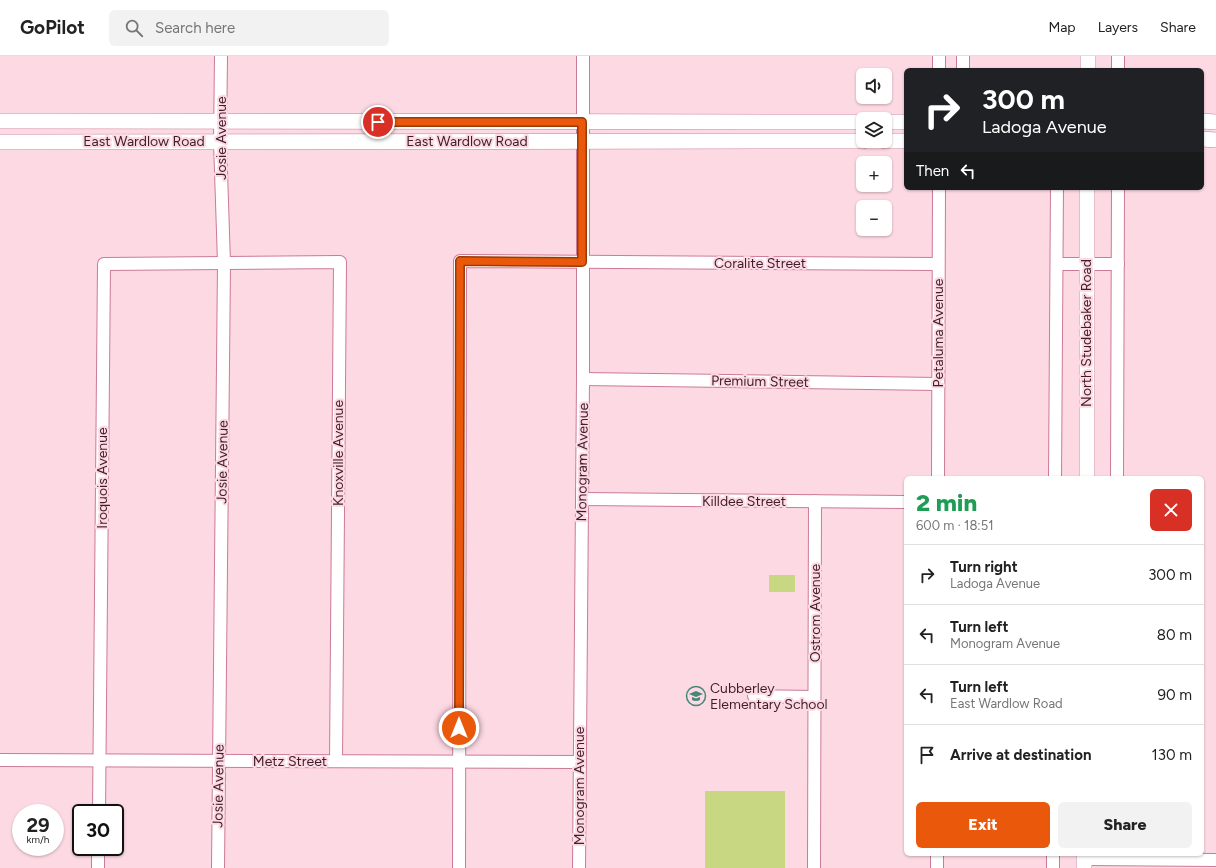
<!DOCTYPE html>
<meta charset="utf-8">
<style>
body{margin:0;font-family:Figtree,sans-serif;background:#f2f2f2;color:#222;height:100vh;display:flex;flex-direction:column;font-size:15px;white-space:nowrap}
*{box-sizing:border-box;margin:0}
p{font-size:13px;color:#767676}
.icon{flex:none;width:22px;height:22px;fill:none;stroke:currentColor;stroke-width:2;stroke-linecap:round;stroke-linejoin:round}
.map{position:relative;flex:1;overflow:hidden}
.sheet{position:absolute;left:904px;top:420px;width:300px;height:380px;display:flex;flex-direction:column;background:#fff;border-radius:6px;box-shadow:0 1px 3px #0004}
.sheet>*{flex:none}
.guide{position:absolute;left:904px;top:12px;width:300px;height:122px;border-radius:6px;box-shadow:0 1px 3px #0004;background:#202124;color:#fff;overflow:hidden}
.controls{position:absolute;left:856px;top:12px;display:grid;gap:8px}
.controls a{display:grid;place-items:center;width:36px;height:36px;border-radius:6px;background:#fff;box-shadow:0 1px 3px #0004;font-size:20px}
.speed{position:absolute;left:12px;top:748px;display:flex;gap:8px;font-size:20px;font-weight:700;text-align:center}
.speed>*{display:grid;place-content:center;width:52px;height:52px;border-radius:50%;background:#fff;box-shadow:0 1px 3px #0004;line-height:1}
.speed small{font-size:10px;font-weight:400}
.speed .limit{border:2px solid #111;border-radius:6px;background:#fff;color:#111}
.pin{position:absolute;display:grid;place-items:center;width:34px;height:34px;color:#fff;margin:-17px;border:2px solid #fff;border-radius:50%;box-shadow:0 1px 4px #0007}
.me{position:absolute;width:44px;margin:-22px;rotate:0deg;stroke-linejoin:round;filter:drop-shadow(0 0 3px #0008)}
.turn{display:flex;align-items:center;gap:14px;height:84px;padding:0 12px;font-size:18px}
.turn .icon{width:52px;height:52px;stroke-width:2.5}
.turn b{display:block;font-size:28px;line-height:34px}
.then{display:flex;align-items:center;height:38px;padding:0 12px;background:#0003;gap:8px;font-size:15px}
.round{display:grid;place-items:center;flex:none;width:42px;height:42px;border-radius:6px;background:#f2f2f2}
.summary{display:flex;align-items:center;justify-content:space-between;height:68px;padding:0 12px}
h1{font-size:24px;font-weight:800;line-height:30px;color:#1e9e55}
.action{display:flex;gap:8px;margin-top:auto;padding:8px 12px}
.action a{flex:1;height:46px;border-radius:6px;background:#ea580c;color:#fff;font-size:16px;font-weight:800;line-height:46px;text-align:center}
.action a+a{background:#f2f2f2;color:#222}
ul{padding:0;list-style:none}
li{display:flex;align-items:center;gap:12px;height:60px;padding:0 12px;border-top:1px solid #e0e0e0}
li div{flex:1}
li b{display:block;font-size:15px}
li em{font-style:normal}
header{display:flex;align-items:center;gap:24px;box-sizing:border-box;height:56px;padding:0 20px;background:#fff;border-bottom:1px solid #e0e0e0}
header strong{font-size:19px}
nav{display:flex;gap:22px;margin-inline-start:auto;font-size:14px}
.search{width:280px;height:36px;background:#f2f2f2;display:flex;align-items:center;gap:10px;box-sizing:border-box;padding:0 14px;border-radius:6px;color:#767676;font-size:15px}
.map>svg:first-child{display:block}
.green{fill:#c8d782}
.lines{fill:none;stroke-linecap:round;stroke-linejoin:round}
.minor-casing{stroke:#cc7a98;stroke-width:14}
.major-casing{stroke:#cc7a98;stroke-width:16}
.minor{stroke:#fff;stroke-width:12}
.major{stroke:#fff;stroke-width:15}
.route-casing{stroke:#983908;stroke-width:10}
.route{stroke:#ea580c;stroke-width:7}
.labels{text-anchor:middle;stroke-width:4;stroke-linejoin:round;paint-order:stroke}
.street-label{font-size:14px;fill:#3f1e2a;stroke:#fdd9e4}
.poi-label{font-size:14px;fill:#3f1e2a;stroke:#fdd9e4;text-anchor:start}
</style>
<header>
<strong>GoPilot</strong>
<div class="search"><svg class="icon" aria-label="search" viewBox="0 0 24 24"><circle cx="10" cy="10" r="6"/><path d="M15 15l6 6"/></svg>Search here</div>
<nav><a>Map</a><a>Layers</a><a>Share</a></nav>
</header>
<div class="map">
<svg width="1216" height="812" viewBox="0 0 1216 812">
<rect width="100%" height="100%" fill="#fdd9e4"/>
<g class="green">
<rect x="769" y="519" width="26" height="17"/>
<rect x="705" y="735" width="80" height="77"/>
</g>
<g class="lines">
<g class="minor-casing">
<g id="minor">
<polyline points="939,14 939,0"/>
<polyline points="963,14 963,0"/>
<polyline points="1118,14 1118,0"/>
<polyline points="1057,208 1118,208"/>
<polyline points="583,323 938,328"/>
<polyline points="938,422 939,132"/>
<polyline points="1055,422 1057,132"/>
<polyline points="1117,422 1118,132"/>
<polyline points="582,443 906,446"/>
<polyline points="754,640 814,641"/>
<polyline points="0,704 579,706"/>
<polyline points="99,757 104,208 340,206 336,705"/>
<polyline points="1084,803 1216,804"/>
<polyline points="98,812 98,791"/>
<polyline points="218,812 224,207 220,85 221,0"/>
<polyline points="459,812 460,205 938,208"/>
<polyline points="579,812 583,323 583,0"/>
<polyline points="814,812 815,445"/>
<polyline points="937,812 937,798"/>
<polyline points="1053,812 1053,798"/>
</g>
</g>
<g class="major-casing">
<g id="major">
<polyline points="1088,14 1088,0"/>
<polyline points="0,65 863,66"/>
<polyline points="1202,65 1216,66"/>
<polyline points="885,66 906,66"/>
<polyline points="1202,83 1216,84"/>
<polyline points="885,85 906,85"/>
<polyline points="0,86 863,85"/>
<polyline points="1087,422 1087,132"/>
<polyline points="1084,812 1084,798"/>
</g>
</g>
<use href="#minor" class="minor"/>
<use href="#major" class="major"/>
</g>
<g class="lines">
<g class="route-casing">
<polyline id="route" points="378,66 582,66 582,206 460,205 459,672"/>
</g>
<use href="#route" class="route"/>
</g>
<defs>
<g id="school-ring" transform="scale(1)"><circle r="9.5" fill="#fdd9e4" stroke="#458778" stroke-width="1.5"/><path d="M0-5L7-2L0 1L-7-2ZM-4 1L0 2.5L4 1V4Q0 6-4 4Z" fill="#458778"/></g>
</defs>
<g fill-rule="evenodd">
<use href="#school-ring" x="696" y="640"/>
</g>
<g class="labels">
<g class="street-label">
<text transform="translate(221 82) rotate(-90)" y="5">Josie Avenue</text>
<text x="144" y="90">East Wardlow Road</text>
<text x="467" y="90">East Wardlow Road</text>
<text x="760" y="212">Coralite Street</text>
<text transform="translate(938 277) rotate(-90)" y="5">Petaluma Avenue</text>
<text transform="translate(1086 277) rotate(-90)" y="5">North Studebaker Road</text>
<text transform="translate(760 325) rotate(1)" y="5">Premium Street</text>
<text transform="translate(338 397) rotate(-90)" y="5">Knoxville Avenue</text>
<text transform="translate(222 406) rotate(-89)" y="5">Josie Avenue</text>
<text transform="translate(582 406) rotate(-89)" y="5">Monogram Avenue</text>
<text transform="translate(102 422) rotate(-90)" y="5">Iroquois Avenue</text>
<text x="744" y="450">Killdee Street</text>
<text transform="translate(815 557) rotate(-90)" y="5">Ostrom Avenue</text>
<text x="290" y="710">Metz Street</text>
<text transform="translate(218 730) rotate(-89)" y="5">Josie Avenue</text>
<text transform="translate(579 730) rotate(-90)" y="5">Monogram Avenue</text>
</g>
<g class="poi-label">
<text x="710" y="637">Cubberley<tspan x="710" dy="16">Elementary School</tspan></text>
</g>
</g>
</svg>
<div class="controls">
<a><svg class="icon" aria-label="sound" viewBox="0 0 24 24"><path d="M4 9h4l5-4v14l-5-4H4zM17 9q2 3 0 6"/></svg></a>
<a><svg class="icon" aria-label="layers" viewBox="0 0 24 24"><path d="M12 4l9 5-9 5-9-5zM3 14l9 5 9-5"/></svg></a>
<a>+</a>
<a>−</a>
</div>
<div class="speed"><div>29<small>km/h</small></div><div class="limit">30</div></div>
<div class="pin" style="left:378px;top:66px;background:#d93025"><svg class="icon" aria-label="arrive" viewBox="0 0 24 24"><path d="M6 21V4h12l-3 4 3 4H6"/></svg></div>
<svg class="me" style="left:459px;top:672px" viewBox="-20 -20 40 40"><circle r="17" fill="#ea580c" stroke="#fff" stroke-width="3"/><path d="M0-11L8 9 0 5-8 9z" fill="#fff"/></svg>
<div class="guide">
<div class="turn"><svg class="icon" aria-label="right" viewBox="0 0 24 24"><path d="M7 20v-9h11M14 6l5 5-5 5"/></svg><div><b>300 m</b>Ladoga Avenue</div></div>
<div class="then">Then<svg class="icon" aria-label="left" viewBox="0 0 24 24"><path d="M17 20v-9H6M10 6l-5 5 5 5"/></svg></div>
</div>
<section class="sheet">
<div class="summary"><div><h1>2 min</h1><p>600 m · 18:51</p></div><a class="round" style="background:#d93025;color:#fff"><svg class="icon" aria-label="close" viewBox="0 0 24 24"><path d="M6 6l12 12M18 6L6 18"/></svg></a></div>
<ul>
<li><svg class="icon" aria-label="right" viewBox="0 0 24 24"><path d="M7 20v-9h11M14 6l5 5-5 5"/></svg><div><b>Turn right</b><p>Ladoga Avenue</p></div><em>300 m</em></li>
<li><svg class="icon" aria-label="left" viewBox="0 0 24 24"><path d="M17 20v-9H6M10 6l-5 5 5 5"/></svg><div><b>Turn left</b><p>Monogram Avenue</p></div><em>80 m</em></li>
<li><svg class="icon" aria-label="left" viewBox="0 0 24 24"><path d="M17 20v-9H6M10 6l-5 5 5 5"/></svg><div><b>Turn left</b><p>East Wardlow Road</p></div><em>90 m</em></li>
<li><svg class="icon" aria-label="arrive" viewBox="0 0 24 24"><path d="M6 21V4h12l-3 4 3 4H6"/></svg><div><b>Arrive at destination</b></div><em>130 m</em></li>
</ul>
<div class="action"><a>Exit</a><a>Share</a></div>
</section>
</div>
